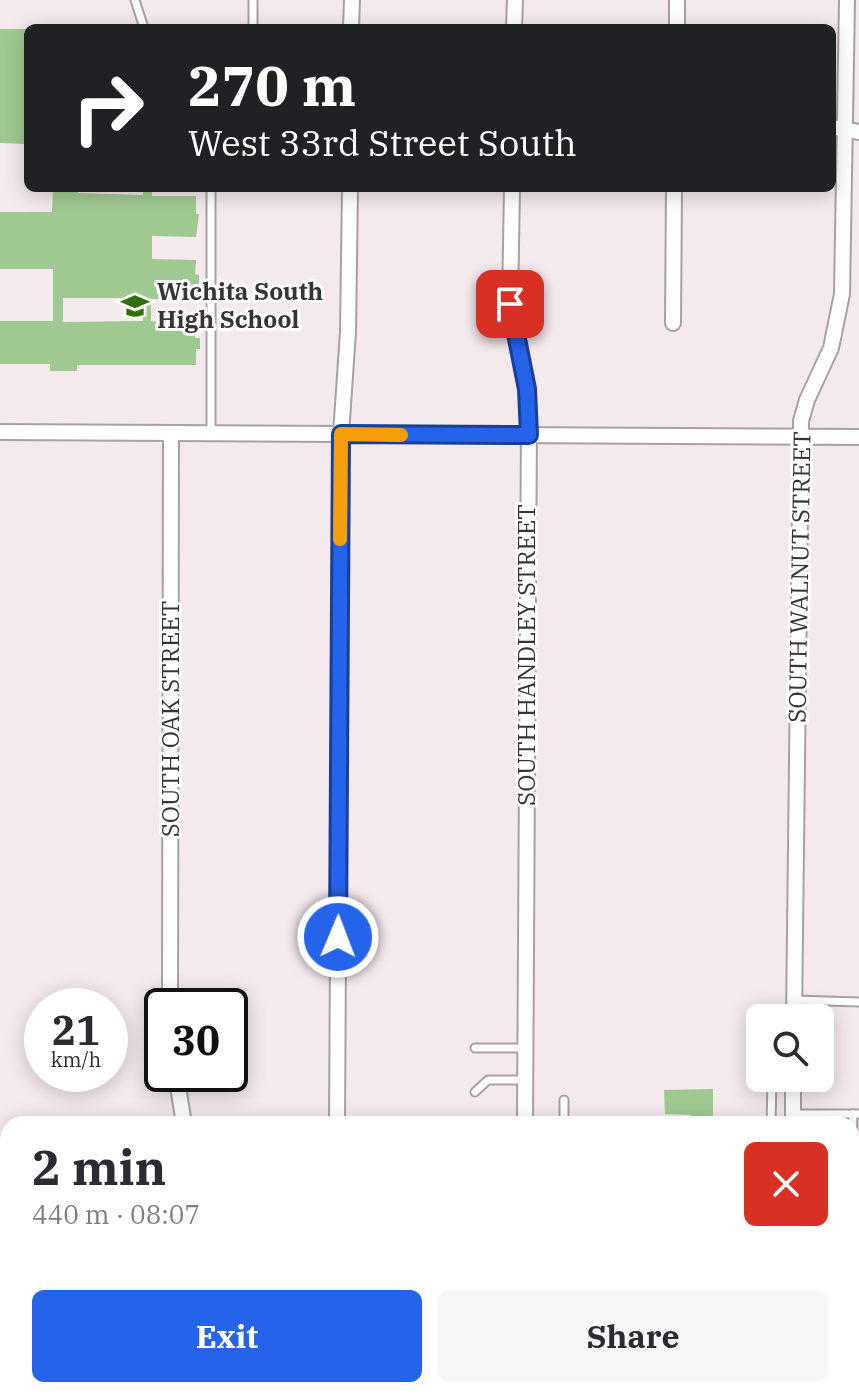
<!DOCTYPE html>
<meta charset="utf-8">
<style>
body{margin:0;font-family:"IBM Plex Serif",serif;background:#f7f7f7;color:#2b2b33;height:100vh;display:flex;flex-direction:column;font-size:30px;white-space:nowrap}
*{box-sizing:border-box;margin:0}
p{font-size:26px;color:#7c7c81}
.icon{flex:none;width:44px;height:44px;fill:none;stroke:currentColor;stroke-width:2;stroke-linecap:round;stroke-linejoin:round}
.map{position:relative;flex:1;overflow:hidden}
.side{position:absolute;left:0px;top:1116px;width:860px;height:282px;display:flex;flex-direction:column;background:#fff;border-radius:24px 24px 0 0;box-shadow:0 4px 20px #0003}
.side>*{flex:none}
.top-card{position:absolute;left:24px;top:24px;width:812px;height:168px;border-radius:12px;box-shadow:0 4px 20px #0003;background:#202124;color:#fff;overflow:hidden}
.buttons{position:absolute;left:746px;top:1004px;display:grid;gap:16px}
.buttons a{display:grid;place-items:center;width:88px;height:88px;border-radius:12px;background:#fff;box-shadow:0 4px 20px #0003;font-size:40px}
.speed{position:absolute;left:24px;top:988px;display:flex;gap:16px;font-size:40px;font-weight:700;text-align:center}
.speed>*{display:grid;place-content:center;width:104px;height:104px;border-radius:50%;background:#fff;box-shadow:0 4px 20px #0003;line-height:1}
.speed small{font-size:20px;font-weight:400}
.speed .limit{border:4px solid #111;border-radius:12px;background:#fff;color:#111}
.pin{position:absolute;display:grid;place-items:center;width:68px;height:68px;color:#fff;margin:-34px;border-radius:16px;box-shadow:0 4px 12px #0006}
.me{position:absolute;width:88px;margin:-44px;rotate:1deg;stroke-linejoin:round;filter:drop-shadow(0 0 6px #0008)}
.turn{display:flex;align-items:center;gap:28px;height:168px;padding:0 32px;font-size:36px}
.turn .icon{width:104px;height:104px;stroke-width:2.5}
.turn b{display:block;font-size:56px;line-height:68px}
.round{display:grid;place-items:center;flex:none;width:84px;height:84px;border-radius:12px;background:#f7f7f7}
.headline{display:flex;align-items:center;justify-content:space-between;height:136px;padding:0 32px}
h1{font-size:48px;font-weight:800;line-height:60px}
.button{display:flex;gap:16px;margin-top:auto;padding:16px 32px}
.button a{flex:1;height:92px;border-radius:12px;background:#2563eb;color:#fff;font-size:32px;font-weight:800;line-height:92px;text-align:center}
.button a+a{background:#f7f7f7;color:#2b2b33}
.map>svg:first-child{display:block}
.building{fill:#a0c992;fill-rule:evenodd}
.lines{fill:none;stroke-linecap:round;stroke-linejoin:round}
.service-casing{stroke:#aaa0a3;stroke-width:11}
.minor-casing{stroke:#aaa0a3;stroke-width:18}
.tertiary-casing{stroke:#aaa0a3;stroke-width:22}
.service{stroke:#fff;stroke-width:7}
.minor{stroke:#fff;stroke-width:14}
.tertiary{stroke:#fff;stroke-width:18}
.route-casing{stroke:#184099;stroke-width:20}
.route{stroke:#2563eb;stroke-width:14}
.slow{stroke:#f59e0b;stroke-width:14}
.labels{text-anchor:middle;stroke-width:6;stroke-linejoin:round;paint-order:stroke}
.poi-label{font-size:24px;font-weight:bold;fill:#383435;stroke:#fff;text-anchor:start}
.street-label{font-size:24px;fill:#383435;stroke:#fff}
</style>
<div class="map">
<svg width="859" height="1397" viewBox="0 0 859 1397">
<rect width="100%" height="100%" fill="#f4e9ec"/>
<g class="building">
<polygon points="0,29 28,29 28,144 0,143"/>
<path d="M53 188H78V193L143 195V188H152V196H196V214H199L196 237 152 236V259L196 260 195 274 199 275V284H195V299H151V321L157 322V315H171L170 321H195V338H200V349H196V365H77V371H50V364H0V321H53V269H0V212H52ZM63 298H142L143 321 63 322Z"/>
<polygon points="713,1089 713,1124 691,1124 691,1115 665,1114 664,1090"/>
<polygon points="854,1256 859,1256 859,1340 852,1340 852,1259"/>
</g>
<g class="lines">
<g class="service-casing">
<g id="service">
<polyline points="135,0 144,28"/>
<polyline points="253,28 253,0"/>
<polyline points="211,433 211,188"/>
<polyline points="794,1000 859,1002"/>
<polyline points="475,1048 524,1048"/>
<polyline points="475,1092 488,1080 525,1080"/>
<polyline points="793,1114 859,1114"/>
<polyline points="564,1124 564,1100"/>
<polyline points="771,1124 772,1079 793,1079"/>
<polyline points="852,1151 853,1114"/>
<polyline points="852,1237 859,1237"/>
<polyline points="844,1397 844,1391 859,1391"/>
</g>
</g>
<g class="minor-casing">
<g id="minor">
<polyline points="351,28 352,0"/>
<polyline points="514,28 515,0"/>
<polyline points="677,28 677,0"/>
<polyline points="832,127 859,132"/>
<polyline points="512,188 510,304 527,389 529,420 525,1124"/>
<polyline points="673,323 674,188"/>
<polyline points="0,432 859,437"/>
<polyline points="170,1006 171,433"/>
<polyline points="794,1018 801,421 807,400 831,348 842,294 847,0"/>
<polyline points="176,1074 184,1124"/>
<polyline points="337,1124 341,434 348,332 350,188"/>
<polyline points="793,1124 793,1078"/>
<polyline points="852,1367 859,1367"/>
<polyline points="248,1390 249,1397"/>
</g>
</g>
<g class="tertiary-casing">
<g id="tertiary">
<polyline points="0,1185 8,1185"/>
<polyline points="852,1191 859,1191"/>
</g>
</g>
<use href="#service" class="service"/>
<use href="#minor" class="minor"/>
<use href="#tertiary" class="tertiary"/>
</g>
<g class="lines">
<g class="route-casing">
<polyline id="route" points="338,937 341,434 529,435 527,389 510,304"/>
</g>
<use href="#route" class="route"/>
<polyline class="slow" points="340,539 341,434 401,435"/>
</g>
<defs>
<g id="school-bare" transform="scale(2.16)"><path d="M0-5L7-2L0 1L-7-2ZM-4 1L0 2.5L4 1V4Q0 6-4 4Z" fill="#2e6f06" stroke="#fff" stroke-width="2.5" paint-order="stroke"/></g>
</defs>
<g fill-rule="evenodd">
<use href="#school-bare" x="135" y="306"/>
</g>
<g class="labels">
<g class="poi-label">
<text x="157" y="300">Wichita South<tspan x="157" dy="28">High School</tspan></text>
</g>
<g class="street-label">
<text transform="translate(800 577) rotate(-89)" y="8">SOUTH WALNUT STREET</text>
<text transform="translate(527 655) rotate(-90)" y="8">SOUTH HANDLEY STREET</text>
<text transform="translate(171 719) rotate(-90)" y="8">SOUTH OAK STREET</text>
</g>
</g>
</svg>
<div class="buttons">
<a><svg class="icon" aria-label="search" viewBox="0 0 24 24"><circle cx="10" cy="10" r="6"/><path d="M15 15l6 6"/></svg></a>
</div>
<div class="speed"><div>21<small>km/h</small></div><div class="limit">30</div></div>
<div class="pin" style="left:510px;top:304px;background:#d93025"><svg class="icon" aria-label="arrive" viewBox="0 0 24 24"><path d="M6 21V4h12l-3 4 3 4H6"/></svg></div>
<svg class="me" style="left:338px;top:937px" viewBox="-20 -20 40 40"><circle r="17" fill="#2563eb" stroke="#fff" stroke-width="3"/><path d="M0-11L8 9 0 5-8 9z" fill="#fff"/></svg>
<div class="top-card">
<div class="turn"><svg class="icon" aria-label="right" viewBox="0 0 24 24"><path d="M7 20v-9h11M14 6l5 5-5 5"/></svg><div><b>270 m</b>West 33rd Street South</div></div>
</div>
<section class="side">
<div class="headline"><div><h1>2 min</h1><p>440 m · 08:07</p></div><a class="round" style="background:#d93025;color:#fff"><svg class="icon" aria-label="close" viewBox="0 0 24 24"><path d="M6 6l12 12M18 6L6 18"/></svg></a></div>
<div class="button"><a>Exit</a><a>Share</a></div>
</section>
</div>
